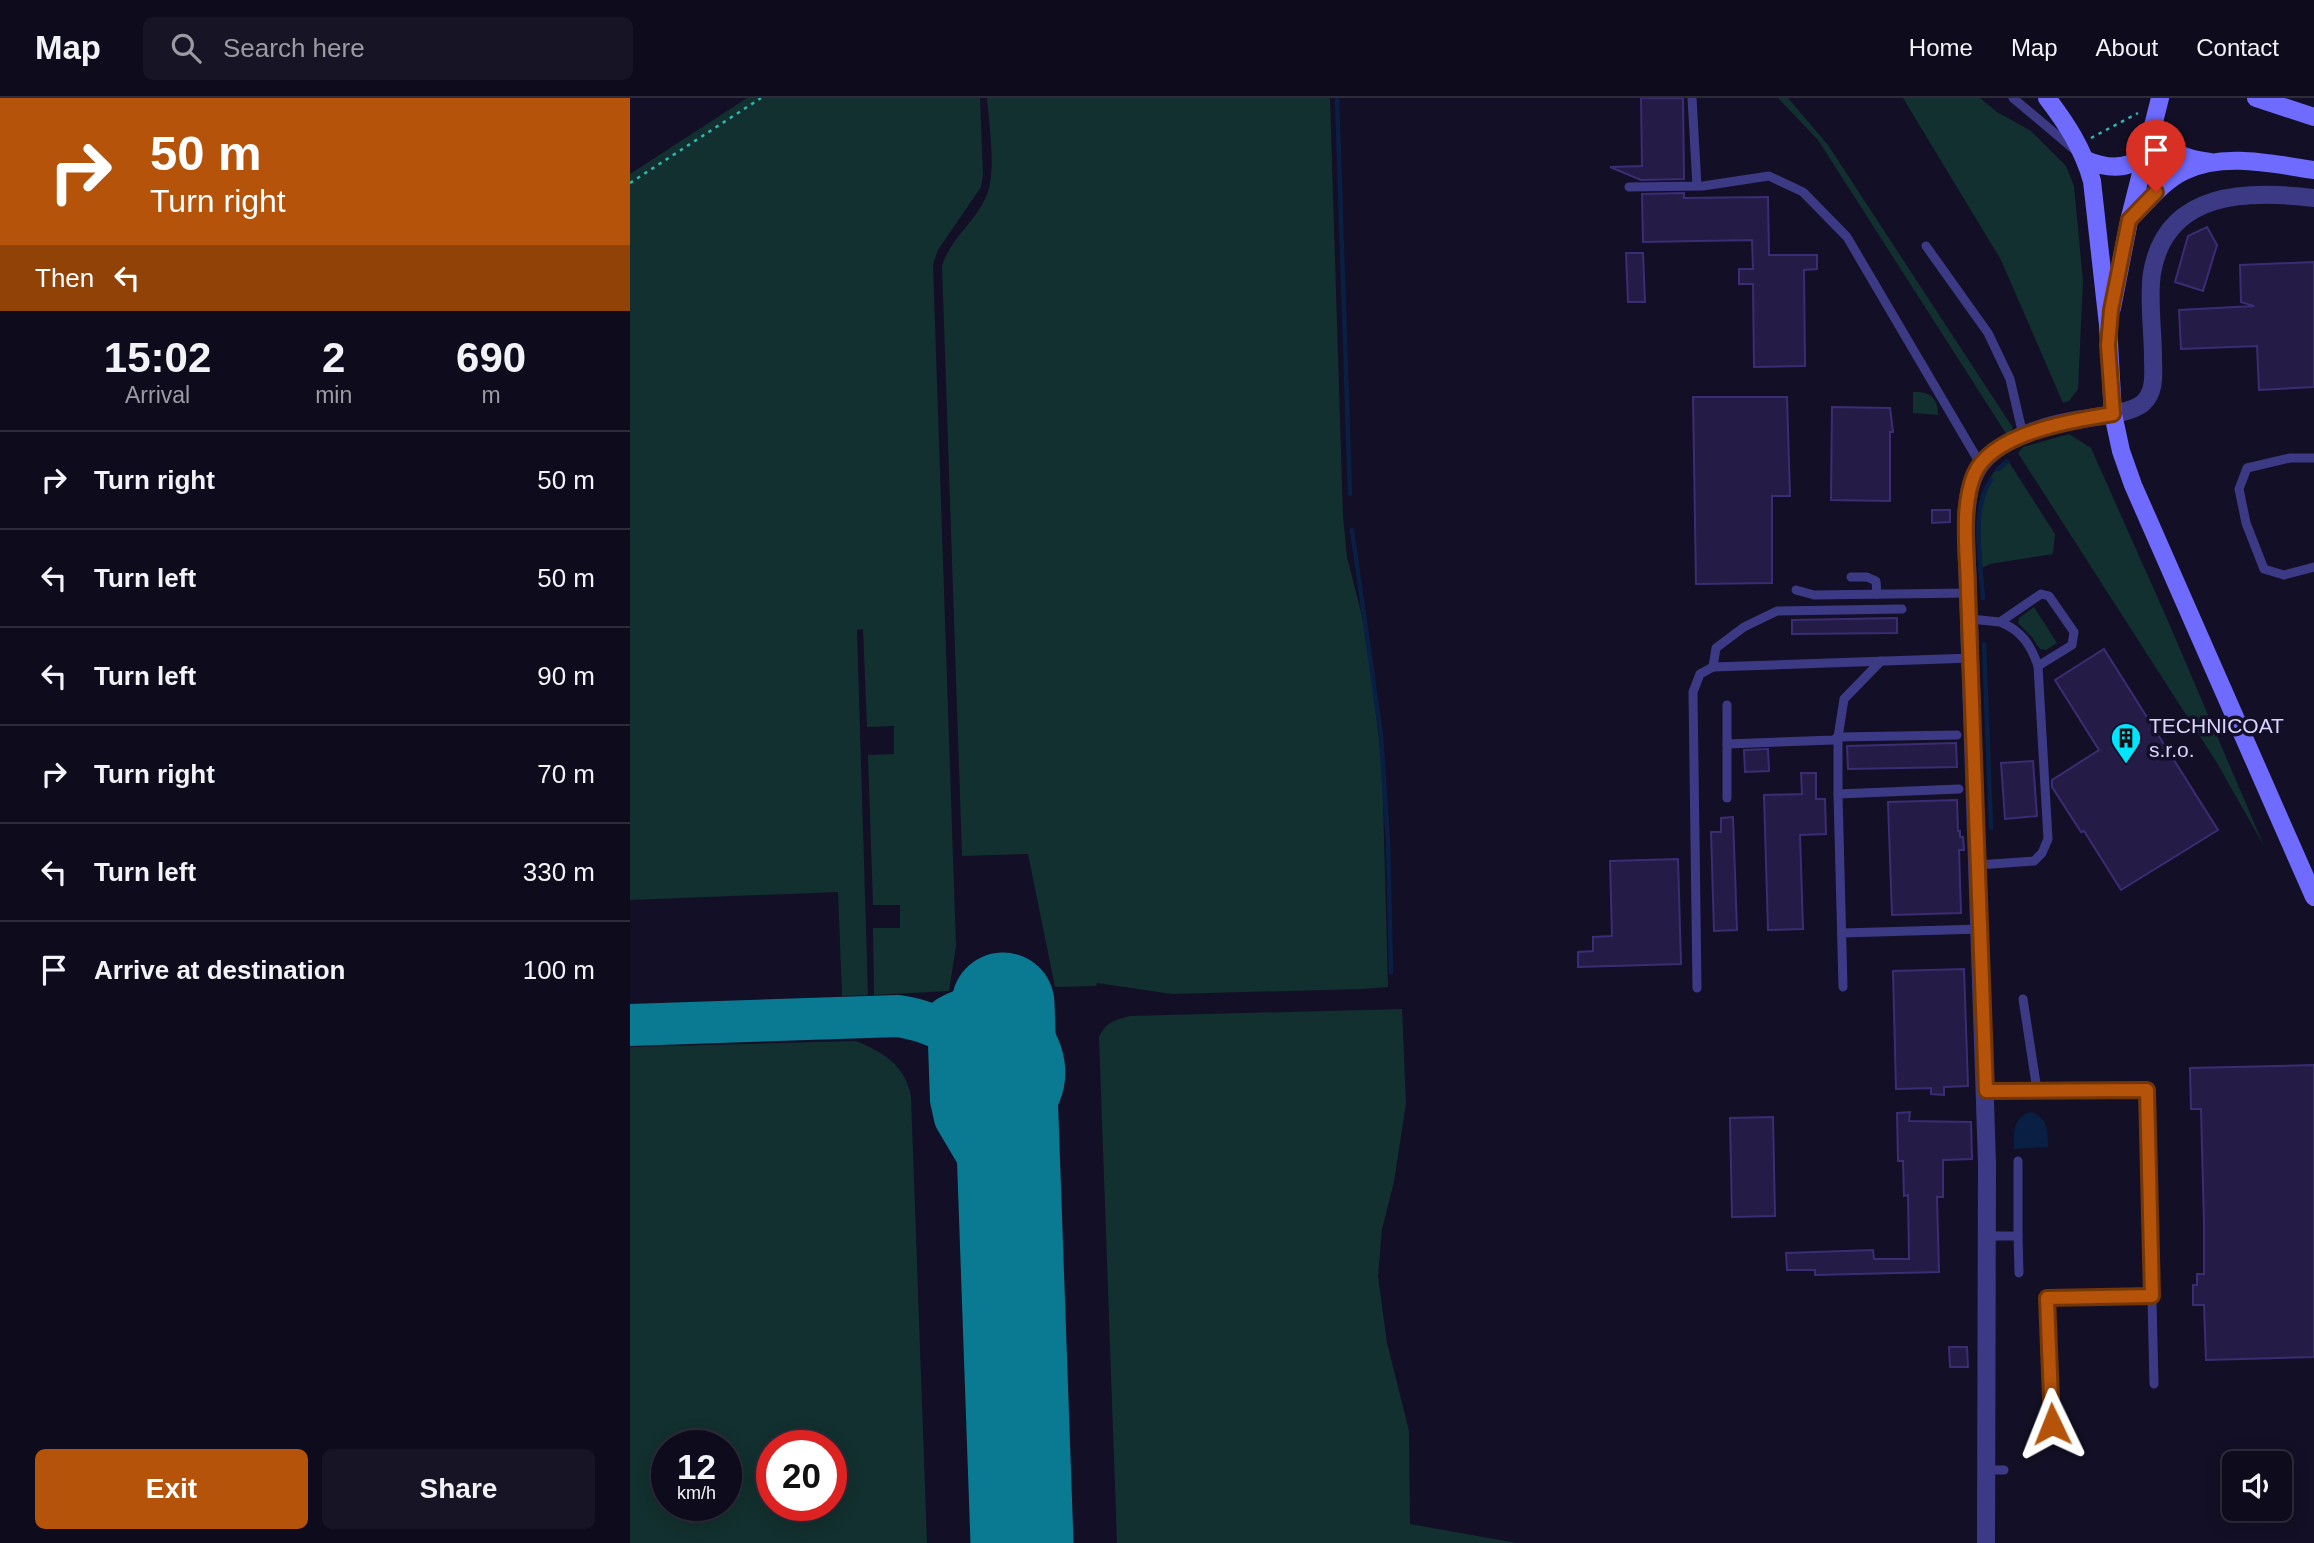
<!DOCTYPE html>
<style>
body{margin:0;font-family:Helvetica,sans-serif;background:#171425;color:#f1f3f6;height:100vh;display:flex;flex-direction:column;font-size:26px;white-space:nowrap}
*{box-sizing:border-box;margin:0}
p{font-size:23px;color:#9b9ba3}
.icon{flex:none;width:38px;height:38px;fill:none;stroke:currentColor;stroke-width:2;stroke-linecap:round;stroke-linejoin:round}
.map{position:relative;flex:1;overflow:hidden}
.details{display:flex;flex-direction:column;background:#0e0b1c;width:630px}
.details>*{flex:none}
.banner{background:#b45309;color:#fff;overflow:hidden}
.controls{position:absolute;left:1592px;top:1353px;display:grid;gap:14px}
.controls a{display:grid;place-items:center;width:70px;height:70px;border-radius:10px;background:#0e0b1c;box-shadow:0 4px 18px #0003,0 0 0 2px #2e2b3b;font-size:35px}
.speed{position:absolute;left:21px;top:1332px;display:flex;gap:14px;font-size:35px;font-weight:700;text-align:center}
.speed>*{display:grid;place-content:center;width:91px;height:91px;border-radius:50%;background:#0e0b1c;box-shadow:0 4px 18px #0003,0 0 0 2px #2e2b3b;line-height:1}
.speed small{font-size:18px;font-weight:400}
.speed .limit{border:10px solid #d22;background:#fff;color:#111}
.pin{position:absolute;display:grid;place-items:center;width:60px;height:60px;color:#fff;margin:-72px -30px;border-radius:50% 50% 50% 0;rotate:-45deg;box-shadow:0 0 7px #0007}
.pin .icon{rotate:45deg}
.me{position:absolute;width:77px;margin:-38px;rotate:358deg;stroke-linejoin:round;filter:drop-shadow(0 0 5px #0008)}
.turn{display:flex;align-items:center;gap:24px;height:147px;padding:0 35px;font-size:32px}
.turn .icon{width:91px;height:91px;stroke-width:2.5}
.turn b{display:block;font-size:49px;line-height:60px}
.then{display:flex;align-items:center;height:66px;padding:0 35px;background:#0003;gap:14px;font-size:26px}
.eta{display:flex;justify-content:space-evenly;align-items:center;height:119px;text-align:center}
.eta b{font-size:42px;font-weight:700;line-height:49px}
.primary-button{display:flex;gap:14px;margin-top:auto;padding:14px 35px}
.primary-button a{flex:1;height:80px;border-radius:10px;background:#b45309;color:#fff;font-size:28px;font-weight:700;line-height:80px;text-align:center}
.primary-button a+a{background:#171425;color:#f1f3f6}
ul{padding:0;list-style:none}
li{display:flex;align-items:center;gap:21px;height:98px;padding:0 35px;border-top:2px solid #2e2b3b}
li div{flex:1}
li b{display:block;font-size:26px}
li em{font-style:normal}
header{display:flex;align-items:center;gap:42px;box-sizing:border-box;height:98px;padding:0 35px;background:#0e0b1c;border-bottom:2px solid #2e2b3b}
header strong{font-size:33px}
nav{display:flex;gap:38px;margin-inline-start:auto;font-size:24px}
.search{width:490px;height:63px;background:#171425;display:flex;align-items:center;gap:18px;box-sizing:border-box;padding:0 24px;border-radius:10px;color:#9b9ba3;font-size:26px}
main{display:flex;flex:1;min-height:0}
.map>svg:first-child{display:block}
.green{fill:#12302f;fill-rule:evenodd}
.water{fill:#0a1f44}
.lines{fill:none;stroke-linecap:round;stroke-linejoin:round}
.stream{stroke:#0a1f44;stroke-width:4.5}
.taxiway{stroke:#0a7a92;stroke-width:42}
.runway{stroke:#0a7a92;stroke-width:103}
.building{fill:#241b47;stroke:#3b2d73;stroke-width:2}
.path{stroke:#2fb8b0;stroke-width:2.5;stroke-dasharray:3.5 5;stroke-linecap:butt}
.lane{stroke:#3d3a85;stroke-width:9}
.street{stroke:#3d3a85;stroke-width:18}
.secondary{stroke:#6f6bff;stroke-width:18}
.route-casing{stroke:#753606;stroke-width:18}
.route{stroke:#b45309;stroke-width:12}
.labels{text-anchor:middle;stroke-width:7;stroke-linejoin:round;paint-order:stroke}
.poi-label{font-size:21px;fill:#d9d4ff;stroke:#130f26;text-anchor:start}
</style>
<header>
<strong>Map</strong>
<div class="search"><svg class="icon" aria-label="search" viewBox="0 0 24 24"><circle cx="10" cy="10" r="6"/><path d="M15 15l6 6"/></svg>Search here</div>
<nav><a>Home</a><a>Map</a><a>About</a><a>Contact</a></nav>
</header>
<main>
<section class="details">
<div class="banner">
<div class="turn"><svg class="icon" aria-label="right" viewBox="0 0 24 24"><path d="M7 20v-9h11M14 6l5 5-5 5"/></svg><div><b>50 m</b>Turn right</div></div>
<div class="then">Then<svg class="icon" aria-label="left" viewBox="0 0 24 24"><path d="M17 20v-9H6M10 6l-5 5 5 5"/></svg></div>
</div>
<div class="eta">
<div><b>15:02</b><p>Arrival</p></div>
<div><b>2</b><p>min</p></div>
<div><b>690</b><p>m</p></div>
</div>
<ul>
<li><svg class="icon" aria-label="right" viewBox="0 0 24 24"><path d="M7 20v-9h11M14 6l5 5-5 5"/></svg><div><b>Turn right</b></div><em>50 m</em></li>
<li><svg class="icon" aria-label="left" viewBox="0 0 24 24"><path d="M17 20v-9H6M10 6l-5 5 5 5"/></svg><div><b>Turn left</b></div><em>50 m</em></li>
<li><svg class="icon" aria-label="left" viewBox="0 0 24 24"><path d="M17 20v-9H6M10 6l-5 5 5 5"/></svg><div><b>Turn left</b></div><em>90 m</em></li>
<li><svg class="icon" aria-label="right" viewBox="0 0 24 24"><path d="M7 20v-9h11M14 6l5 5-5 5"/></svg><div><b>Turn right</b></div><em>70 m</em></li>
<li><svg class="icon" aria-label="left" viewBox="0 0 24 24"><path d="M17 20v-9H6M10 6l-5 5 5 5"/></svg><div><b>Turn left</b></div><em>330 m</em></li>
<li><svg class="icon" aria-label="arrive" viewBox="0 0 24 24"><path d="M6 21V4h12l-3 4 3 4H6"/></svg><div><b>Arrive at destination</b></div><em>100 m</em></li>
</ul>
<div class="primary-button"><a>Exit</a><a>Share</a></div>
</section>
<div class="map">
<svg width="1684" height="1445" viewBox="0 0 1684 1445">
<rect width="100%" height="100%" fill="#130f26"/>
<g class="green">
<polygon points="117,0 350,0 353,77 351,89 308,152 303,166 326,848 319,893 244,897 243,830 270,830 270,807 243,807 238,657 264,656 264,628 237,629 233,531 227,532 238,897 212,898 208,794 0,802 0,76"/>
<path d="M357 0H700L713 418 717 459 733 522 740 567 752 666 758 889 732 891 542 896 467 885 466 888 425 889 398 756 332 758 312 168C320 141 345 124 356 99 367 75 359 26 357 0Z"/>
<polygon points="1148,0 1158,0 1198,47 1383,330 1377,337 1188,42"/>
<polygon points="1273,0 1350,0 1367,14 1401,33 1436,68 1444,88 1453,183 1448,291 1439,303 1433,305 1371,162"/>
<path d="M1283 294C1300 293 1308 300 1308 317L1283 315Z"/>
<polygon points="1439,336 1461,350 1538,523 1634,748 1587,665 1388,355 1393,349"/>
<path d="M1377 361 1425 436 1423 456 1360 466 1352 470C1351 433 1342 387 1377 361Z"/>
<polygon points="1404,509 1427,545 1416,552 1410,551 1401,538 1388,525 1389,520"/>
<path d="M772 911 776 1005 764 1084 752 1131 748 1178 757 1245 779 1333 780 1426 887 1445H487L469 939C476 924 485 922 500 918Z"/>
<path d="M226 943C253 954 275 967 281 998L297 1445H0V949ZM37 1348H96V1407H37ZM142 1348H201V1407H142Z"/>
</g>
<path class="water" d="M1400 1014C1418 1019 1418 1033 1418 1049L1384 1051C1384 1034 1382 1021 1400 1014Z"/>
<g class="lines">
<g class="stream">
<polyline points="707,0 720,396"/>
<polyline points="1368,371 1377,364"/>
<polyline points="722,432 751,637 758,744 761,874"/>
<path d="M1353 500C1351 466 1340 410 1361 382"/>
<polyline points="1354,546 1361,730"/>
</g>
<g class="taxiway">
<path d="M0 927 268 918C325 927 363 959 374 1017L383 1261"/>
<path d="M374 1103 325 1020 321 1002 318 919C335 908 357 908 375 915 405 927 423 966 410 996 398 1022 385 1028 381 1059"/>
</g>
<polyline class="runway" points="373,906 392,1445"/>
</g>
<g class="building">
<polygon points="1011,0 1053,0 1054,81 1011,82 980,69 1012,68"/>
<polygon points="1054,95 1054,100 1138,99 1139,157 1187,157 1187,171 1174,172 1175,268 1124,269 1123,186 1109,186 1109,171 1123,171 1122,142 1013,144 1012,96"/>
<polygon points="1577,129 1587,147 1573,193 1545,184 1558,138"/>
<polygon points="996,155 1013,155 1015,204 998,204"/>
<polygon points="1684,164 1684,289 1629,292 1627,248 1551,251 1549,212 1624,208 1611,204 1610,167"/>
<polygon points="1063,299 1157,299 1160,398 1142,398 1142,485 1066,486"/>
<polygon points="1202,309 1260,310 1263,334 1260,334 1260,403 1201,402"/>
<polygon points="1302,412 1320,412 1320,424 1302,425"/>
<polygon points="1267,520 1267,535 1162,536 1162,522"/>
<polygon points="1474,551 1588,732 1491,792 1454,733 1451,734 1422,689 1422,682 1469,652 1425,582"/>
<polygon points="1326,645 1327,669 1218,671 1217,648"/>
<polygon points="1138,651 1139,673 1115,674 1114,652"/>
<polygon points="1403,663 1407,718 1375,721 1371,665"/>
<polygon points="1171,675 1186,675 1186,701 1195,701 1196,736 1170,737 1173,831 1138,832 1134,697 1172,696"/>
<polygon points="1327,702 1328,733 1330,733 1330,739 1333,739 1334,752 1329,752 1331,815 1262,817 1258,704"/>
<polygon points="1103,719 1107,832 1084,833 1081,734 1091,734 1091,720"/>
<polygon points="1048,761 1051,866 948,869 948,854 963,853 963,839 982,838 980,763"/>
<polygon points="1334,871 1338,988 1314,989 1314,997 1301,996 1301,990 1266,991 1263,873"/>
<polygon points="1684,967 1684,1259 1576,1262 1574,1207 1563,1207 1563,1187 1567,1187 1567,1176 1574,1176 1574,1125 1571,1011 1561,1011 1560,970"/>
<polygon points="1280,1014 1279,1023 1341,1024 1342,1061 1313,1062 1313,1099 1307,1099 1309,1174 1185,1177 1185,1172 1157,1172 1156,1155 1243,1152 1244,1161 1279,1161 1278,1097 1274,1098 1273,1063 1268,1063 1267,1015"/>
<polygon points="1143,1019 1145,1118 1102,1119 1100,1020"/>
<polygon points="1319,1249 1337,1249 1338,1269 1320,1269"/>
</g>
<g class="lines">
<g class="path">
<polyline points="1461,40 1508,15"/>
<polyline points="0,85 131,0"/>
</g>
<g class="lane">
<polyline points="1062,0 1067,88"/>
<polyline points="1383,0 1446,53"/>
<polyline points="999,89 1073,88 1139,78 1173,94 1217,139 1351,367"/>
<polyline points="1296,148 1358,235 1380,281 1393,337"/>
<polyline points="1684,360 1660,360 1617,370 1609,391 1616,425 1634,471 1654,477 1684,469"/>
<polyline points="1221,479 1237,479 1246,483 1247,496"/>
<polyline points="1166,492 1184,497 1338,495"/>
<path d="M1340 521 1370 524 1411 496 1419 498 1444 534 1442 547 1408 568C1401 547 1391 532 1370 524"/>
<polyline points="1083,569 1086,550 1114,529 1147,513 1272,511"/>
<polyline points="1097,646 1203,642 1208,639 1214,601 1251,563"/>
<polyline points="1208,696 1208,639 1327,637"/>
<polyline points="1097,700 1097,607"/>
<polyline points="1348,767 1404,763 1412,755 1418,741 1408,568"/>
<polyline points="1212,835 1351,831"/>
<polyline points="1213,889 1208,696 1329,691"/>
<polyline points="1067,890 1063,594 1070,576 1083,569 1342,560"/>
<polyline points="1393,901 1407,992"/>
<polyline points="1356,993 1517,992 1524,1286"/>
<polyline points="1357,1138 1388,1138 1388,1063"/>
<polyline points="1388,1138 1389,1175"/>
<polyline points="1422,1326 1417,1200 1522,1198"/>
<polyline points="1357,1372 1374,1372"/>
</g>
<path class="street" d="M1356 1445 1357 1065 1338 495C1338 461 1330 404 1346 374 1363 341 1419 326 1452 321 1468 319 1502 315 1513 305 1526 293 1523 275 1523 260 1523 233 1518 200 1522 175 1536 92 1618 92 1684 100"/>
<g class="secondary">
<path d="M1417 0C1437 26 1453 51 1462 83L1478 227 1483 316 1491 353 1503 387 1684 799"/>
<polyline points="1626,0 1684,19"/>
<path d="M1522 30C1539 55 1551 60 1580 64"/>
<path d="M1456 62C1477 71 1498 72 1516 57"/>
<path d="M1501 120C1517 104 1533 83 1554 73 1594 54 1643 66 1684 72"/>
<polyline points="1482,210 1499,123 1530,0"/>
</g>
</g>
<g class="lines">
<g class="route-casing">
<path id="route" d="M1422 1326 1417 1200 1522 1198 1517 992 1356 993 1338 495C1338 458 1330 412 1344 377 1361 335 1444 322 1483 316L1478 247 1481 212 1499 122 1526 94"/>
</g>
<use href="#route" class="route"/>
</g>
<defs>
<g id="building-pin" transform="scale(1.575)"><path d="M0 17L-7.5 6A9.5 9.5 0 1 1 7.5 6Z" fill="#00e5ff" stroke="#130f26"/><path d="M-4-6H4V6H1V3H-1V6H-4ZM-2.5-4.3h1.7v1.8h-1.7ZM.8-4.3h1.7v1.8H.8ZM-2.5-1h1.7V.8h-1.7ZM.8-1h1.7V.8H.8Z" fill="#111"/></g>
</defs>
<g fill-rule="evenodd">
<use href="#building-pin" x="1496" y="640"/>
</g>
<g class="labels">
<g class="poi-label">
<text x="1519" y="635">TECHNICOAT<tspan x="1519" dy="24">s.r.o.</tspan></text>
</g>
</g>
</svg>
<div class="controls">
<a><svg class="icon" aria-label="sound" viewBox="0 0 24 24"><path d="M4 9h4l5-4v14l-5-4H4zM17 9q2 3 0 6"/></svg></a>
</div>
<div class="speed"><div>12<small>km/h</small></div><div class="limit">20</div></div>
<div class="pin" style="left:1526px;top:94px;background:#d93025"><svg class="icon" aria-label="arrive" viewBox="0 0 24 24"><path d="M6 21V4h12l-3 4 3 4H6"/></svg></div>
<svg class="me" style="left:1422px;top:1326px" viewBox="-20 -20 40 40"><path d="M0-17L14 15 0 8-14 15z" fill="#b45309" stroke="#fff" stroke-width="4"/></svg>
</div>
</main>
